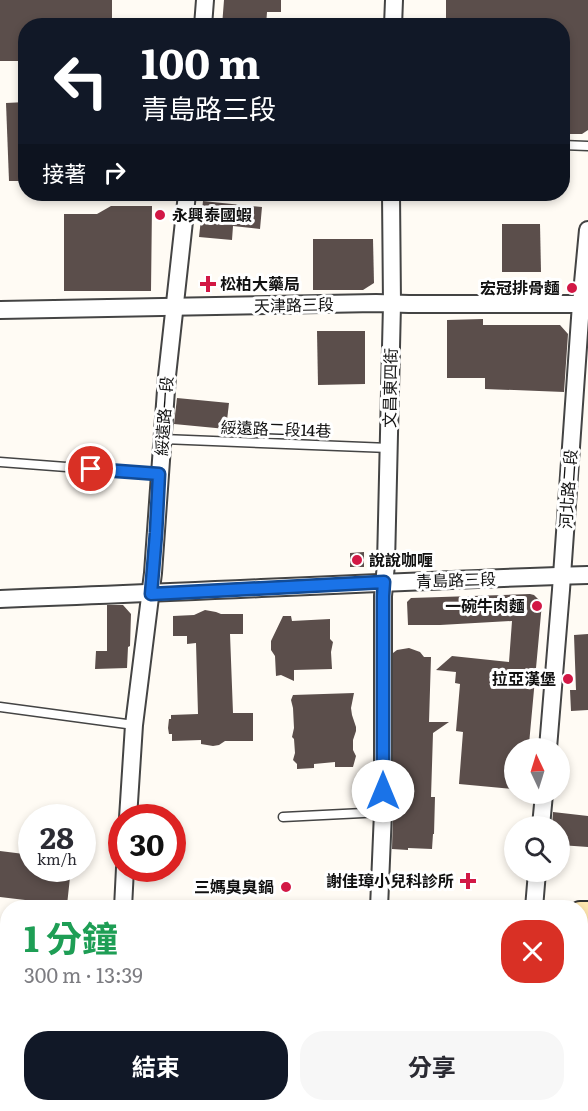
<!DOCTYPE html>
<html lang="zh-TW">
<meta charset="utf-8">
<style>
body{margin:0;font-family:Literata,"Noto Sans TC",serif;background:#f7f7f7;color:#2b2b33;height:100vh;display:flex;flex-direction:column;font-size:22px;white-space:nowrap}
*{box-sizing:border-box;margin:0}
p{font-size:20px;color:#7c7c81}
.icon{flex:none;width:33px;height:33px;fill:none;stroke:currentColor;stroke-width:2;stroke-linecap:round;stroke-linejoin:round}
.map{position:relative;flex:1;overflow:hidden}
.drawer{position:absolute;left:0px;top:900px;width:588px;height:212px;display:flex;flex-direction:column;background:#fff;border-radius:24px 24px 0 0;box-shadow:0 3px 9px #0003}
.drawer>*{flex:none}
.guide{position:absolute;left:18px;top:18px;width:552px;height:183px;border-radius:24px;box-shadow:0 3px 9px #0003;background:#111827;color:#fff;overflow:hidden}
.needle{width:39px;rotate:356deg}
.fabs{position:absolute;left:504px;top:738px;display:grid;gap:12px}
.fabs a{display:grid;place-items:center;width:66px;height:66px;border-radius:50%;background:#fff;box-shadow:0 3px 9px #0003;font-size:30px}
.speed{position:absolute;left:18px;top:804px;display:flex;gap:12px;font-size:30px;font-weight:700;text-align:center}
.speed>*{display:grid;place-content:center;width:78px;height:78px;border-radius:50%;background:#fff;box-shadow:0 3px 9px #0003;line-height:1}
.speed small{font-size:15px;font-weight:400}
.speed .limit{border:9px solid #d22;background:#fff;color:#111}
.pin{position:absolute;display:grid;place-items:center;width:51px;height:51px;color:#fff;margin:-26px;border:3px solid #fff;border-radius:50%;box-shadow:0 2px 6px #0007}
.me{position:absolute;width:66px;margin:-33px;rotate:0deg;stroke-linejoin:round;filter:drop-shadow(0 0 4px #0008)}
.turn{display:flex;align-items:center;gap:21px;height:126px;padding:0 24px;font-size:27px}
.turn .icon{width:78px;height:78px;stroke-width:2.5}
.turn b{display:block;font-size:42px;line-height:51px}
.then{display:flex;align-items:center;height:57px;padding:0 24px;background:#0003;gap:12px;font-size:22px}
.round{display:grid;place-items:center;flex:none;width:63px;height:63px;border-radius:24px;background:#f7f7f7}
.head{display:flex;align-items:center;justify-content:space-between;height:102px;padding:0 24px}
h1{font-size:36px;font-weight:700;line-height:45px;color:#1e9e55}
.cta{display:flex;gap:12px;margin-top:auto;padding:12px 24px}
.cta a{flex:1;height:69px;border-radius:24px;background:#111827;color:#fff;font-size:24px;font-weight:700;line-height:69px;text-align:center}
.cta a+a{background:#f7f7f7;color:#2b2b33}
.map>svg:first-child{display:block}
.building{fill:#5b4e4b}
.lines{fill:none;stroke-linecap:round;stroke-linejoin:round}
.lane-casing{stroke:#444;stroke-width:11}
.street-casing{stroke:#444;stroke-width:20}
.secondary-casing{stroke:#333;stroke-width:26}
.lane{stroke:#fff;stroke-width:8}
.street{stroke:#fff;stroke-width:16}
.secondary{stroke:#ffe7af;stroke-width:22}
.route-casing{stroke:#114b97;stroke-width:15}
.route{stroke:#1a73e8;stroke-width:10}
.poi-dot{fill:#d21845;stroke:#fff;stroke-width:2}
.labels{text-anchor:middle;stroke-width:6;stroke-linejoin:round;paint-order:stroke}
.poi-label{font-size:16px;font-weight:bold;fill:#111;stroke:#fff;text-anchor:end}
.street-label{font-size:16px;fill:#111;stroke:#fff}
</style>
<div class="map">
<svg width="588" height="1111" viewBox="0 0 588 1111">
<rect width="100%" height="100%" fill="#fffbf4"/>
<g class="building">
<polygon points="0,0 112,0 112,26 26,26 26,61 0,61"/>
<polygon points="224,0 281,0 281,12 267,12 266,26 222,26"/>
<polygon points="446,0 588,0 588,130 582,134 562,134 562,26 446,26"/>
<polygon points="26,102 26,181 9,181 6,103"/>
<polygon points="203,201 262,207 260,229 233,226 232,240 199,237"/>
<polygon points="111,206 152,206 151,291 64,291 64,214 97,214"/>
<polygon points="502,224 540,224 541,272 502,272"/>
<polygon points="313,239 373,239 374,283 363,290 313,290"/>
<polygon points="483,319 483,325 560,325 568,334 564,392 485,389 485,378 447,378 447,320"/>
<polygon points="317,331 365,331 365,384 318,385"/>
<polygon points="177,398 229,403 226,429 174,424"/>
<polygon points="364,552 364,567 350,567 350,553"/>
<polygon points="530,594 534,595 542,603 529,744 527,748 514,748 514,789 459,784 463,732 456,731 460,684 455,683 456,672 436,670 452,656 509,662 512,621 440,625 408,625 407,602 411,598"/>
<polygon points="107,605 123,605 131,614 130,646 128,647 127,668 95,669 96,651 107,651"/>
<polygon points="205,610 216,612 221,614 243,614 243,634 230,634 233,713 253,713 253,741 225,741 219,745 213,746 201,744 201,740 172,741 172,734 169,734 168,728 169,719 171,719 171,715 198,714 196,643 187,644 187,636 173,636 173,616 194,615"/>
<polygon points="283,616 291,616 292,621 330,619 330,639 333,642 331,652 332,669 294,670 294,681 281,675 276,676 275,656 271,650 271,641"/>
<polygon points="588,634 588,710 571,711 570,690 576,690 574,635"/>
<polygon points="409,648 420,652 424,657 431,657 429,722 449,722 433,733 431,797 435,797 434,834 433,834 432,849 408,848 408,850 392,849 393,812 393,653 397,650"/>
<polygon points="354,693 351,708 352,715 356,727 356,731 353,740 353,750 356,756 353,767 335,767 335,762 314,764 314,768 297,769 297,764 293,760 295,753 294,739 292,737 294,728 293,708 291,700 293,695"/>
<polygon points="553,812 588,816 588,847 560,845 560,826 552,826"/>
<polygon points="0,851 32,855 32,868 71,868 67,905 0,897"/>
</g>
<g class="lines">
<g class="lane-casing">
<g id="lane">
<polyline points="562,145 588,146"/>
<polyline points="163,439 389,448"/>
<polyline points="0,462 159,474"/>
<polyline points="0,707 134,725"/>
<polyline points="283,817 383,812"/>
</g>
</g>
<g class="street-casing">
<g id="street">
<polyline points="203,26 205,0"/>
<polyline points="393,26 394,0"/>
<polyline points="0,310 376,303 409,304 588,304"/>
<path d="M0 599C196 592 392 581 588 575"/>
<polyline points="548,748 561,590 581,304 588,230"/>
<polyline points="128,818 134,725 153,573 167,376 187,194"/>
<polyline points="541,826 544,794"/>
<polyline points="123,908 125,868"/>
<polyline points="379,908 383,812 383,596 386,564 392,304 391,194"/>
<polyline points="534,908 537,872"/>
<polyline points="106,1111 107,1104"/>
<polyline points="358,1111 358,1104"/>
<polyline points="510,1111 511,1104"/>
</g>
</g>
<g class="secondary-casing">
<g id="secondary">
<polyline points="580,913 588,913"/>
<polyline points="0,938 8,938"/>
</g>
</g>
<use href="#lane" class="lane"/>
<use href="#street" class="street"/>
<use href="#secondary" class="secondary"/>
</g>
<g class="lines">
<g class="route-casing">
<polyline id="route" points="91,469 159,474 156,533 151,594 384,582 383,596 383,791"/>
</g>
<use href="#route" class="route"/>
</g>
<g class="poi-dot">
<circle cx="160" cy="215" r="6"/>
<path d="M205 275h6v6h6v6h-6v6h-6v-6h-6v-6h6z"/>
<circle cx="572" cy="288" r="6"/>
<circle cx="357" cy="560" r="6"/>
<circle cx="537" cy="606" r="6"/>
<circle cx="568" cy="679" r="6"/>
<path d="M465 872h6v6h6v6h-6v6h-6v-6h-6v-6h6z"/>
<circle cx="286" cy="887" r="6"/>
</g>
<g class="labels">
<g class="poi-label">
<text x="172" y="221" text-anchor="start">永興泰國蝦</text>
<text x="220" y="290" text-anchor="start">松柏大藥局</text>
<text x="560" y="294">宏冠排骨麵</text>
<text x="369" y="566" text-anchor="start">說說咖喱</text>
<text x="525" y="612">一碗牛肉麵</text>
<text x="556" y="685">拉亞漢堡</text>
<text x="454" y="887">謝佳璋小兒科診所</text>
<text x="274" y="893">三媽臭臭鍋</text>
</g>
<g class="street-label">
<text transform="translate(294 305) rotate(-1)" y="6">天津路三段</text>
<text transform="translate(390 388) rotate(-89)" y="6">文昌東四街</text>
<text transform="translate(164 416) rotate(-86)" y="6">綏遠路一段</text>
<text transform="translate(276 429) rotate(2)" y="6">綏遠路二段14巷</text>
<text transform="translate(568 489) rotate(-86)" y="6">河北路二段</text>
<text transform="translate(456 580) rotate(-2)" y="6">青島路三段</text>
</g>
</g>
</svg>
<div class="fabs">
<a><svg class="needle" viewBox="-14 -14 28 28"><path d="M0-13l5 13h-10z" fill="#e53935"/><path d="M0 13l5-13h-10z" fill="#7c7c81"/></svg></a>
<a><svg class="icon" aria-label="search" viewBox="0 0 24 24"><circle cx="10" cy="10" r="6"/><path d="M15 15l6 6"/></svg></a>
</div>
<div class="speed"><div>28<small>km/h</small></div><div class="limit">30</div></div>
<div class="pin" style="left:91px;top:469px;background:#d93025"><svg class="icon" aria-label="arrive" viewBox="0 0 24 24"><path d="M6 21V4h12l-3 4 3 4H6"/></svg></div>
<svg class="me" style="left:383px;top:791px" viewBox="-20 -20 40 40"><circle r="19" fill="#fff"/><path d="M0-13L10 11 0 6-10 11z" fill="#1a73e8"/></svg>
<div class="guide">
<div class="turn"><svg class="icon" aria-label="left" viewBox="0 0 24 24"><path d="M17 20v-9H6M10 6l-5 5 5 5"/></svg><div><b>100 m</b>青島路三段</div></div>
<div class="then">接著<svg class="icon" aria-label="right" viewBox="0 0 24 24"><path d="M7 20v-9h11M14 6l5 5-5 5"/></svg></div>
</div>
<section class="drawer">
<div class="head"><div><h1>1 分鐘</h1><p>300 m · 13:39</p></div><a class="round" style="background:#d93025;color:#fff"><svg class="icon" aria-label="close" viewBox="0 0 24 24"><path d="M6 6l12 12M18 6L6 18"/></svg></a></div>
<div class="cta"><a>結束</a><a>分享</a></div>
</section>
</div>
